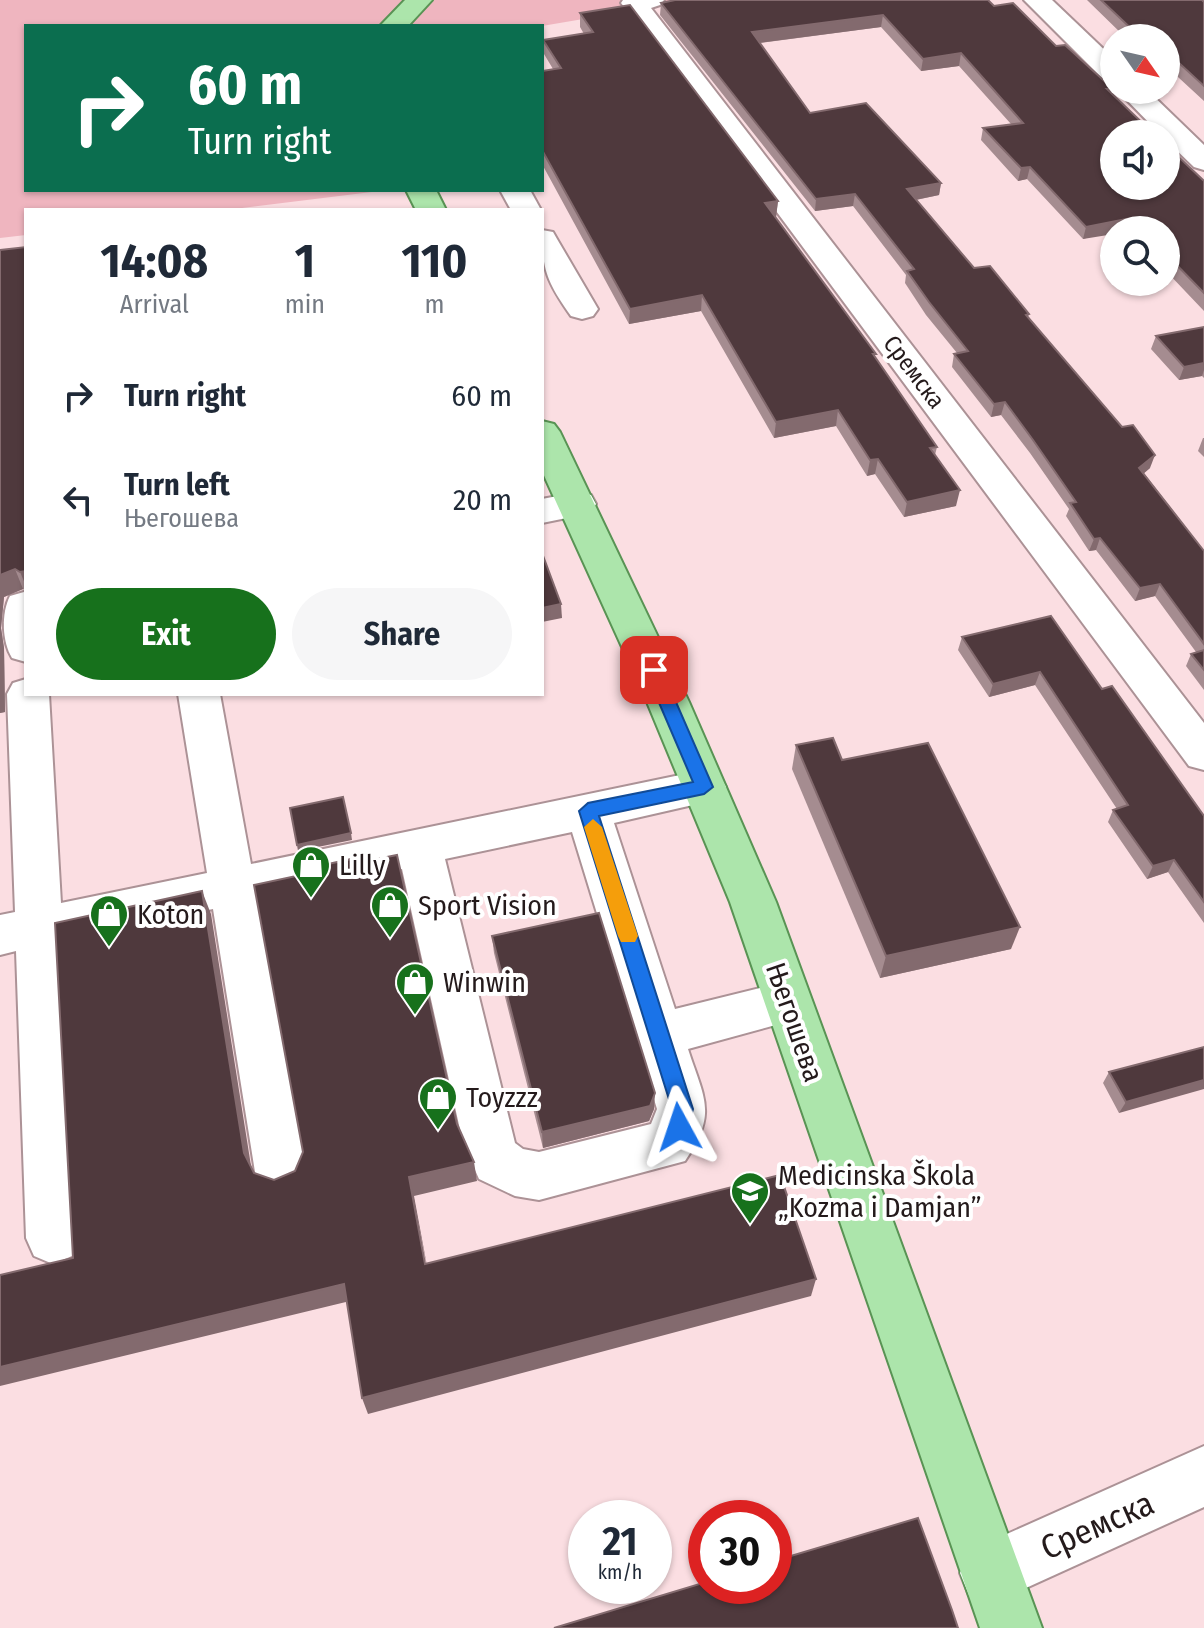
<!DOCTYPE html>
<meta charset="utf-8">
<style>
body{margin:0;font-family:"Fira Sans Condensed",sans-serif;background:#f6f6f7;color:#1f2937;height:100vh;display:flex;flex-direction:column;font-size:30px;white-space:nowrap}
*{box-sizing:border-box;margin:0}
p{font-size:26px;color:#747a83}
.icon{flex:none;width:44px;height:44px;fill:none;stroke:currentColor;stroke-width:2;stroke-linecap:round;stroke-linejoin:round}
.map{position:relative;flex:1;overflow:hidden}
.drawer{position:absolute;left:24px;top:208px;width:520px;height:488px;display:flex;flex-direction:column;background:#fff;border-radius:0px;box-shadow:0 2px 6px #0004}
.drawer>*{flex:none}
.top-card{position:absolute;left:24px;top:24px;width:520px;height:168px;border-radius:0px;box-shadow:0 2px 6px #0004;background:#0b6e4f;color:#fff;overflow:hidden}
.needle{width:52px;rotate:124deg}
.tools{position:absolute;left:1100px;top:24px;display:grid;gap:16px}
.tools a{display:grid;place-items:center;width:80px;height:80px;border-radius:50%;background:#fff;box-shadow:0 2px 6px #0004;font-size:40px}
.speed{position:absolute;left:568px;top:1500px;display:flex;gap:16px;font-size:40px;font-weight:700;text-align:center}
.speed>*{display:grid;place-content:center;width:104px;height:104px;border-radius:50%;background:#fff;box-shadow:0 2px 6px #0004;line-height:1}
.speed small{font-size:20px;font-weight:400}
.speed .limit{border:12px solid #d22;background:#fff;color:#111}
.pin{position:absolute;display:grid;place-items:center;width:68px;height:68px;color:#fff;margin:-34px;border-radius:16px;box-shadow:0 4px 12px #0006}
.me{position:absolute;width:88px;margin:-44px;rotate:355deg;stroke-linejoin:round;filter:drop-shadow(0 0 6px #0008)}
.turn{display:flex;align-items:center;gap:28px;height:168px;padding:0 32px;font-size:36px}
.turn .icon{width:104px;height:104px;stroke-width:2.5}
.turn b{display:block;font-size:56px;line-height:68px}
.eta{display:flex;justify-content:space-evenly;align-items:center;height:136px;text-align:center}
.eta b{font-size:48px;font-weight:700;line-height:56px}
.action{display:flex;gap:16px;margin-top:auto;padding:16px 32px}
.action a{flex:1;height:92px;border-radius:48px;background:#17711c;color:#fff;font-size:32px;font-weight:700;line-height:92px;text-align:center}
.action a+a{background:#f6f6f7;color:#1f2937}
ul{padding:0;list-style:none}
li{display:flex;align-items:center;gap:24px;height:104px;padding:0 32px}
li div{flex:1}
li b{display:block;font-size:30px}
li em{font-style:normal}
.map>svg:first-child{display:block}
.green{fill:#efb5bf}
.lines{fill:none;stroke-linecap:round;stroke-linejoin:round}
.minor-casing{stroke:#ac9296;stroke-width:4}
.major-casing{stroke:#599354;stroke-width:4}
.minor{fill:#fff;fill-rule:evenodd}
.major{fill:#ace5ab;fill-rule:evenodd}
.wall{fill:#a58c90}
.shaded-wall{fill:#836a6e}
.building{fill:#4f393d;stroke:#836a6e;stroke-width:2}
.route{fill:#1a73e8;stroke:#114b97;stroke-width:2}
.slow{fill:#f59e0b}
.labels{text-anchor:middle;stroke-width:8;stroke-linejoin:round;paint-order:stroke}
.far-street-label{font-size:24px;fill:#241a1b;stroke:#fff}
.poi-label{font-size:28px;fill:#241a1b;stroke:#fff;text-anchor:start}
.street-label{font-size:28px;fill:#241a1b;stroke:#fff}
.near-street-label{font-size:34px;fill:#241a1b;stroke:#fff}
</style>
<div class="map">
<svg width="1204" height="1628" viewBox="0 0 1204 1628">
<rect width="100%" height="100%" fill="#fbdee2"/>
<polygon class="green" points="0,0 695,0 542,26 26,26 26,190 388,190 226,210 26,210 26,235 0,238"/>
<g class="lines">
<g class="minor-casing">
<g id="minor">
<polygon points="623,0 664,0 660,5 651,8 1204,723 1204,770 1189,766 625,8 621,3"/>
<polygon points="1024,0 1052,0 1114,59 1114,82 1104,80"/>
<polygon points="1117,90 1147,90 1204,145 1204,170 1194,167 1166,140 1166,134 1160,134"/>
<polygon points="500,190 530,190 541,210 511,210"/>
<path d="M542 230 553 232 557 239 598 309 593 316 582 319 571 316C547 282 542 270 542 230Z"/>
<polygon points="578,492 591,495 596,504 591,513 542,523 542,499"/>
<path d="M24 592 26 593V662L12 658C2 642 1 613 10 596Z"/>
<path d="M26 679V694H49L61 903 207 873 178 694H220L251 864 704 770 719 775 726 787 719 799 614 823 675 1009 788 981 805 987 812 1002 805 1017 688 1049C704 1099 718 1113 685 1161L539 1200 515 1196 479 1179 463 1143 402 869 257 900 307 1172 299 1189 281 1196 263 1189 255 1172 213 909 63 941 80 1238 72 1256 53 1264 34 1256 26 1238 16 951 0 955V915L15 912 7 694 13 683ZM572 832 657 1109 651 1124 539 1152 523 1149 515 1143 445 859Z"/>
<polygon points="1204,1446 1204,1507 991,1604 969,1595 960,1573 969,1551"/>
</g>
</g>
<g class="major-casing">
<g id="major">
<polygon points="405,0 432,0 408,26 380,26"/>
<polygon points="406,190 436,190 446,210 416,210"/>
<polygon points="542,421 554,424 560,432 689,702 776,902 1042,1628 980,1628 730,902 647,702 542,471"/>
</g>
</g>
<use href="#minor" class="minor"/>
<use href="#major" class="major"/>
</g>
<g class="wall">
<polygon points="1087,0 1202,0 1204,2 1204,101 1166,66 1166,38 1126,38"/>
<polygon points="661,3 994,6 1056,46 1113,89 1111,94 1204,181 1204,311 1166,271 1166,230 1114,230 1083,239 1027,179 1018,181 981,140 983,128 1011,124 959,66 921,71 881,27 760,43 810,113 941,183 939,195 916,200 974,268 1029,314 1028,317 1150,468 1144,473 1204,551 1204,690 1186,666 1191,654 1196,652 1155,596 1135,601 1096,550 1089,551 1066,516 1069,509 1030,453 1001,415 991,417 952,367 954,354 957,353 926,315 905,283 906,275 853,206 815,211 660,15"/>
<polygon points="580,13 778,201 776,217 775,217 875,357 937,447 935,455 956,506 904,517 875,474 867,476 836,426 774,438 701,311 629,324 542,164 542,71 553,69 544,54 543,40 584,34 580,27"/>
<polygon points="26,247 26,591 23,589 4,597 1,628 4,648 5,712 0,713 0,250"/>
<polygon points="1204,327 1204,378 1202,376 1179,380 1151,349 1156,336"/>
<polygon points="1203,438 1204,438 1204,457 1198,451"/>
<polygon points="962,637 1102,689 1204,816 1204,923 1168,872 1147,879 1108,822 1113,810 1117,809 1035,685 989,697 958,650"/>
<polygon points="796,745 842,760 1011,949 880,978 792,769"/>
<polygon points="492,936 654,1109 649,1121 543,1148 494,953"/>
<polygon points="1204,1047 1119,1113 1103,1083 1109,1072"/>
</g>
<g class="shaded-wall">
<polygon points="883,15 881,27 751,44 752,32"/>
<polygon points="961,53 959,66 921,71 923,59"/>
<polygon points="1030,167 1027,179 1018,181 1021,168"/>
<polygon points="941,183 939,195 905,202 907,189"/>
<polygon points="855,194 853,206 815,211 816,199"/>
<polygon points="778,201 776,217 764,218 765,203"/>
<polygon points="1131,218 1128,230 1114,230 1114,234 1083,239 1086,227"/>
<polygon points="702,295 701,311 629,324 630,309"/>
<polygon points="1204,363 1204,370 1202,376 1179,380 1184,367"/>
<polygon points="1005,402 1001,415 991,417 994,404"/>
<polygon points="838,410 836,426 774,438 776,422"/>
<polygon points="1155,455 1150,468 1135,481 1139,468"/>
<polygon points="878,459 875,474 867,476 870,460"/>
<polygon points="960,490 956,506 904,517 907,502"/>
<polygon points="1100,538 1096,550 1089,551 1094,539"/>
<polygon points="15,569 23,589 4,597 1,628 4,648 5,712 0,713 0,575"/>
<polygon points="26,571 26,586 20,572"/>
<polygon points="1160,584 1155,596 1135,601 1140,588"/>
<polygon points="561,604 562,618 542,622 542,608"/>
<polygon points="1040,672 1035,685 989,697 993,684"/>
<polygon points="351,833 352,840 298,851 297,845"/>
<polygon points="1174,860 1168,872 1147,879 1153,866"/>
<polygon points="202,891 211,914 252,1172 244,1153"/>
<polygon points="1020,927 1011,949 880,978 886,956"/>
<polygon points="1204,1080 1204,1089 1119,1113 1126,1102"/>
<polygon points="655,1093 654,1109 649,1121 543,1148 542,1132"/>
<polygon points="474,1162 477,1181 414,1196 430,1282 409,1177"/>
<polygon points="816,1279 811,1296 368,1414 362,1398"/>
<polygon points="344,1284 350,1301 0,1386 0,1367"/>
</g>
<g class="building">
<polygon points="675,0 988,0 994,6 1013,3 1056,46 1065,45 1113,89 1107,89 1154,134 1114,134 1114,186 1166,186 1166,145 1204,181 1204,293 1166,254 1166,230 1142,230 1131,218 1086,227 1030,167 1021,168 983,128 1023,123 961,53 923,59 883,15 752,32 810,113 866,103 941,183 907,189 974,268 990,266 1029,314 1026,315 1122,427 1133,425 1155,455 1139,468 1204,551 1204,644 1160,584 1140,588 1100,538 1094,539 1070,503 1076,502 1033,440 1005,402 994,404 954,354 968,351 929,302 907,271 914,269 855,194 816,199 661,3"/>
<polygon points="1101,0 1202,0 1204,2 1204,86 1166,51 1166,38 1152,38 1148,35 1139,36"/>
<polygon points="630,5 778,201 765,203 876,354 873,354 937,447 930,448 960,490 907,502 878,459 870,460 838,410 776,422 702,295 630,309 542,150 542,71 561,68 543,40 593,32 580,13"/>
<polygon points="26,247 26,571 20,572 15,569 0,575 0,250"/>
<polygon points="1204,327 1204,363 1184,367 1156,336"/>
<polygon points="542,553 561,604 542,608"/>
<polygon points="1051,616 1102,689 1112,686 1204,816 1204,902 1174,860 1153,866 1113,810 1128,805 1040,672 993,684 962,637"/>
<polygon points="1204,650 1204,670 1191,654"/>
<polygon points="833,738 842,760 928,743 1020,927 886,956 796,745"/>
<polygon points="343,797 351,833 297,845 290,808"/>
<polygon points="397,855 457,1124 474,1162 409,1177 425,1264 780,1175 816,1279 362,1398 344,1284 0,1367 0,1275 73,1258 55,923 202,891 244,1153 254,1173 274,1180 295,1171 303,1152 254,885 301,875 300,870 356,858 357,863"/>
<polygon points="599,913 655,1093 650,1106 542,1132 492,936"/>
<polygon points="1204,1047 1204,1080 1126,1102 1109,1072"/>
<polygon points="918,1518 952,1610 958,1628 554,1628 706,1582 706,1586 774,1586 774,1561"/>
</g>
<polygon class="route" points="654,664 662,670 713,787 704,794 599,816 693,1109 686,1134 679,1136 672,1134 668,1127 672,1109 579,811 588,803 693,782 645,670"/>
<polygon class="slow" points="593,819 602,827 638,936 635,942 621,942 618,936 584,827"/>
<defs>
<g id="shop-pin" transform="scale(2)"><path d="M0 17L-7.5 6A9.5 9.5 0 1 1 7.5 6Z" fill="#17711c" stroke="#fff"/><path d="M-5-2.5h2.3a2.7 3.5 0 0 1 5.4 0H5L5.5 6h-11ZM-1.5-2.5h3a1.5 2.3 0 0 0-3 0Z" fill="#fff"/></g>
<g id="school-pin" transform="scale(2)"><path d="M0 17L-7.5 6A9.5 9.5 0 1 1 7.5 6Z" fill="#17711c" stroke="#fff"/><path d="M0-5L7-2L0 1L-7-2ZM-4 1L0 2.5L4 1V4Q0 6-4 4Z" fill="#fff"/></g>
</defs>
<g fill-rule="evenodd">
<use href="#shop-pin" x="311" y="865"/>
<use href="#shop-pin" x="390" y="905"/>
<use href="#shop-pin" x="109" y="914"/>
<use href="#shop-pin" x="415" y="982"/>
<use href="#shop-pin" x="438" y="1097"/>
<use href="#school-pin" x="750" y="1191"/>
</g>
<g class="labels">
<g class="far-street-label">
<text transform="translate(914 372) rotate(53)" y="8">Сремска</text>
</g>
<g class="poi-label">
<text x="339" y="875">Lilly</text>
<text x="418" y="915">Sport Vision</text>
<text x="137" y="924">Koton</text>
<text x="443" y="992">Winwin</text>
<text x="466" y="1107">Toyzzz</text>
<text x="778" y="1185">Medicinska Škola<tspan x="778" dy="32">„Kozma i Damjan”</tspan></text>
</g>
<g class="street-label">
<text transform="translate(795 1022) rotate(71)" y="10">Његошева</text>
</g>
<g class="near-street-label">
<text transform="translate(1097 1525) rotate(-24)" y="12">Сремска</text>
</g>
</g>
</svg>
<div class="tools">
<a><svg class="needle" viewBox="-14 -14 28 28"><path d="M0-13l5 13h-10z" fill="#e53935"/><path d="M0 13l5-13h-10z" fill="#747a83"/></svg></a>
<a><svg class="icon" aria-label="sound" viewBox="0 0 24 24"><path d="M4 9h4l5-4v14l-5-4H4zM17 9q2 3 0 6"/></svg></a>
<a><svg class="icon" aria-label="search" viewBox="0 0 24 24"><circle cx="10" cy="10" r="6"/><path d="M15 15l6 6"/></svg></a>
</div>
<div class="speed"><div>21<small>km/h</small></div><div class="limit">30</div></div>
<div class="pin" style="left:654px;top:670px;background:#d93025"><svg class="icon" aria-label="arrive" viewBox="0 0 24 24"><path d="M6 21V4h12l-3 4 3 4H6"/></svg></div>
<svg class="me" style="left:679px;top:1127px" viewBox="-20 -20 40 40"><path d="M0-17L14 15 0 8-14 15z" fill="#1a73e8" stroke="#fff" stroke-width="4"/></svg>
<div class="top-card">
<div class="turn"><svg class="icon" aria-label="right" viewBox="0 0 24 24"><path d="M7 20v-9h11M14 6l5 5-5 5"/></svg><div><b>60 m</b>Turn right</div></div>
</div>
<section class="drawer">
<div class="eta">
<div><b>14:08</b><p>Arrival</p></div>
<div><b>1</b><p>min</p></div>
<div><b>110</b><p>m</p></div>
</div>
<ul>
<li><svg class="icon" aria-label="right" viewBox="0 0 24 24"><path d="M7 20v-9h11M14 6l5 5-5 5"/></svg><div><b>Turn right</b></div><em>60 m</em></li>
<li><svg class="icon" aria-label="left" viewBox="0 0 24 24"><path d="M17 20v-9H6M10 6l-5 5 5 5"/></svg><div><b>Turn left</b><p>Његошева</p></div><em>20 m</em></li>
</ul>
<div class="action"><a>Exit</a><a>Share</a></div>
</section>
</div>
